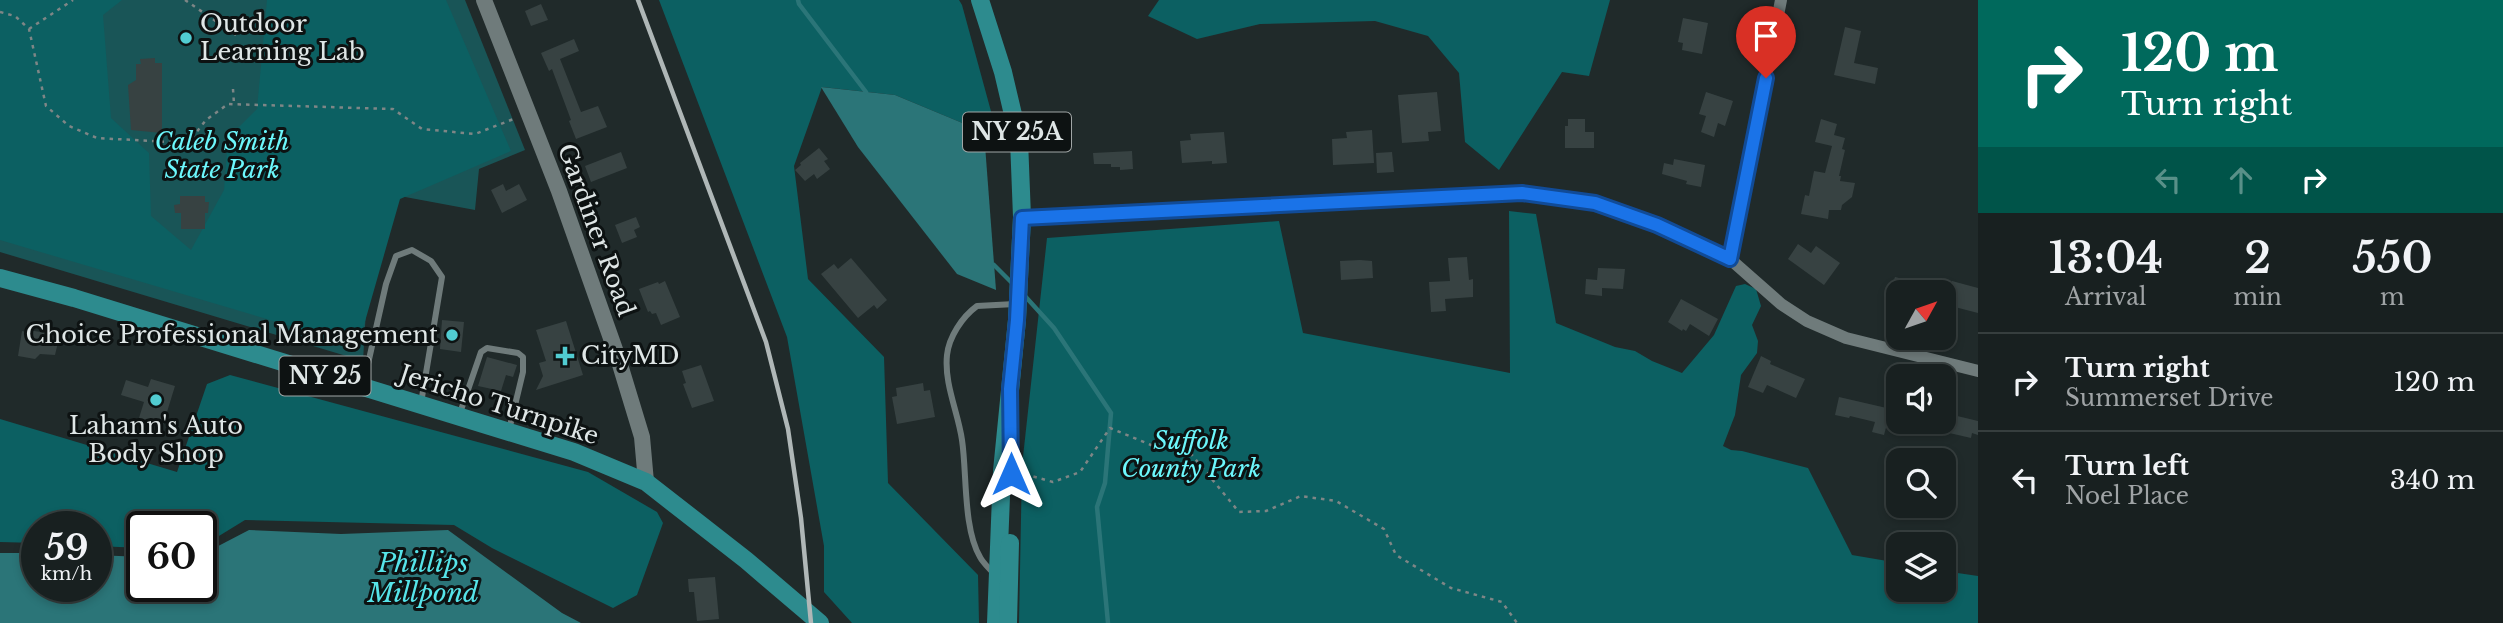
<!DOCTYPE html>
<style>
body{margin:0;font-family:"Libre Baskerville",serif;background:#212829;color:#f1f3f6;height:100vh;display:flex;flex-direction:column;font-size:26px;white-space:nowrap}
*{box-sizing:border-box;margin:0}
p{font-size:23px;color:#9fa3a5}
.icon{flex:none;width:38px;height:38px;fill:none;stroke:currentColor;stroke-width:2;stroke-linecap:round;stroke-linejoin:round}
.map{position:relative;flex:1;overflow:hidden}
.sheet{display:flex;flex-direction:column;background:#182020;width:525px}
.sheet>*{flex:none}
.guide{background:#00695c;color:#fff;overflow:hidden}
.needle{width:46px;rotate:50deg}
.controls{position:absolute;left:1886px;top:280px;display:grid;gap:14px}
.controls a{display:grid;place-items:center;width:70px;height:70px;border-radius:14px;background:#182020;box-shadow:0 4px 10px #0003,0 0 0 2px #363e3e;font-size:35px}
.speed{position:absolute;left:21px;top:511px;display:flex;gap:14px;font-size:35px;font-weight:700;text-align:center}
.speed>*{display:grid;place-content:center;width:91px;height:91px;border-radius:50%;background:#182020;box-shadow:0 4px 10px #0003,0 0 0 2px #363e3e;line-height:1}
.speed small{font-size:18px;font-weight:400}
.speed .limit{border:4px solid #111;border-radius:10px;background:#fff;color:#111}
.pin{position:absolute;display:grid;place-items:center;width:60px;height:60px;color:#fff;margin:-72px -30px;border-radius:50% 50% 50% 0;rotate:-45deg;box-shadow:0 0 7px #0007}
.pin .icon{rotate:45deg}
.me{position:absolute;width:77px;margin:-38px;rotate:0deg;stroke-linejoin:round;filter:drop-shadow(0 0 5px #0008)}
.turn{display:flex;align-items:center;gap:24px;height:147px;padding:0 28px;font-size:32px}
.turn .icon{width:91px;height:91px;stroke-width:2.5}
.turn b{display:block;font-size:49px;line-height:60px}
.lanes{display:flex;align-items:center;height:66px;padding:0 28px;background:#0003;justify-content:center;gap:35px;direction:ltr}
.lanes .off{opacity:.35}
.eta{display:flex;justify-content:space-evenly;align-items:center;height:119px;text-align:center}
.eta b{font-size:42px;font-weight:600;line-height:49px}
ul{padding:0;list-style:none}
li{display:flex;align-items:center;gap:21px;height:98px;padding:0 28px;border-top:2px solid #363e3e}
li div{flex:1}
li b{display:block;font-size:26px}
li em{font-style:normal}
main{display:flex;flex:1;min-height:0}
.map>svg:first-child{display:block}
.green{fill:#195557}
.forest{fill:#0c6062}
.water{fill:#2b7578}
.lines{fill:none;stroke-linecap:round;stroke-linejoin:round}
.stream{stroke:#2b7578;stroke-width:4.5}
.building{fill:#374242}
.path{stroke:#7e8686;stroke-width:2.5;stroke-dasharray:3.5 5;stroke-linecap:butt}
.lane{stroke:#6f7b7b;stroke-width:6}
.street{stroke:#6f7b7b;stroke-width:12}
.secondary{stroke:#6f7b7b;stroke-width:16}
.primary{stroke:#2d8b8e;stroke-width:18}
.rail{stroke:#afb7b7;stroke-width:4.5}
.route-casing{stroke:#114b97;stroke-width:18}
.route{stroke:#1a73e8;stroke-width:12}
.poi-dot{fill:#51ccd1;stroke:#0d1212;stroke-width:2.5}
.labels{text-anchor:middle;stroke-width:6;stroke-linejoin:round;paint-order:stroke}
.shield{fill:#0d1212;stroke:#a0a6a6;stroke-width:2}
.shield-label{font-size:23px;font-weight:bold;fill:#dfe6e6}
.poi-label{font-size:24px;fill:#dfe6e6;stroke:#0d1212;text-anchor:start}
.park-label{font-size:24px;font-style:italic;fill:#6cf7fc;stroke:#0d1212}
.street-label{font-size:24px;fill:#dfe6e6;stroke:#0d1212}
.water-label{font-size:26px;font-style:italic;fill:#56e4e9;stroke:#0d1212}
</style>
<main>
<div class="map">
<svg width="1978" height="623" viewBox="0 0 1978 623">
<rect width="100%" height="100%" fill="#202a2a"/>
<polygon class="green" points="0,0 465,0 525,150 479,169 475,210 373,191 363,361 0,252"/>
<g class="forest">
<polygon points="0,0 122,0 103,15 111,118 149,153 151,216 191,250 224,190 228,138 257,109 267,0 446,0 511,151 400,199 358,346 0,240"/>
<polygon points="659,0 959,0 962,5 995,126 984,132 895,95 822,87 794,166 808,279 884,357 888,483 978,575 979,623 852,623 824,592 824,546 787,337"/>
<polygon points="1159,0 1610,0 1589,76 1562,72 1499,170 1465,142 1459,73 1428,36 1375,21 1260,24 1197,39 1148,16"/>
<polygon points="1509,211 1536,214 1556,323 1615,347 1635,351 1652,361 1682,373 1714,335 1736,286 1745,284 1756,289 1761,306 1752,325 1758,341 1757,353 1741,375 1735,415 1723,446 1731,450 1742,451 1808,468 1852,555 1899,563 1899,590 1944,590 1944,571 1978,576 1978,623 1019,623 1022,466 1047,238 1279,221 1303,333 1510,373"/>
<polygon points="230,375 588,472 657,512 663,523 637,595 613,608 492,548 454,525 245,520 201,547 201,527 142,527 142,548 96,546 96,527 37,527 37,543 0,542 0,419 177,472 207,384"/>
</g>
<g class="water">
<polygon points="821,87 895,95 984,132 996,290 957,274 858,147"/>
<polygon points="249,530 341,534 448,530 562,613 581,623 0,623 0,553 37,553 37,586 96,586 96,555 142,557 142,586 201,586 201,555"/>
</g>
<g class="lines">
<g class="stream">
<polyline points="798,0 799,4 866,92"/>
<polyline points="994,265 1013,284"/>
<polyline points="1024,295 1054,328 1111,413 1105,483 1097,507 1108,623"/>
</g>
</g>
<g class="building">
<polygon points="541,4 548,20 531,26 525,11"/>
<polygon points="1683,18 1708,23 1702,54 1682,50 1683,43 1678,42"/>
<polygon points="1845,27 1861,31 1854,63 1878,68 1875,84 1834,75"/>
<polygon points="574,39 579,51 560,59 581,112 598,106 607,127 576,139 569,121 571,120 552,69 549,71 541,53"/>
<polygon points="155,58 155,63 162,63 162,133 131,130 128,85 136,80 136,64 141,64 140,59"/>
<polygon points="1437,92 1441,131 1428,132 1429,141 1402,143 1398,95"/>
<polygon points="1706,92 1733,101 1725,126 1718,123 1714,137 1701,132 1706,116 1699,114"/>
<polygon points="1568,119 1585,119 1585,132 1594,132 1594,148 1565,148 1565,126 1568,126"/>
<polygon points="1821,119 1837,124 1834,135 1845,138 1842,149 1845,150 1839,176 1841,176 1840,181 1855,183 1852,197 1842,205 1841,210 1829,210 1828,219 1801,214 1805,195 1809,196 1814,171 1825,173 1832,146 1815,142"/>
<polygon points="1372,130 1374,163 1333,165 1332,139 1347,138 1346,132"/>
<polygon points="1224,132 1227,163 1212,164 1212,161 1182,163 1180,141 1191,140 1190,134"/>
<polygon points="819,148 828,159 824,161 830,169 817,179 814,174 805,181 795,170 801,165 800,163"/>
<polygon points="1132,151 1133,169 1120,170 1120,167 1111,167 1111,164 1094,164 1093,153"/>
<polygon points="621,152 627,168 591,182 585,166"/>
<polygon points="1392,152 1394,172 1377,173 1376,153"/>
<polygon points="1674,159 1705,165 1701,187 1686,184 1687,181 1662,174 1664,163 1673,165"/>
<polygon points="503,184 506,191 519,184 527,200 502,213 491,190"/>
<polygon points="180,196 205,196 205,202 209,202 208,213 205,213 205,229 181,229 181,213 175,213 174,205 180,204"/>
<polygon points="636,217 640,227 634,230 637,237 622,243 615,225"/>
<polygon points="1798,244 1811,253 1816,246 1840,263 1824,285 1788,259"/>
<polygon points="1467,257 1469,280 1473,279 1473,297 1445,299 1446,311 1431,312 1429,282 1450,281 1448,258"/>
<polygon points="851,258 887,300 877,309 874,305 858,318 821,274 834,264 838,269"/>
<polygon points="1360,260 1372,261 1373,278 1341,280 1340,261"/>
<polygon points="1598,268 1625,269 1623,289 1602,288 1602,296 1585,294 1586,279 1597,280"/>
<polygon points="1895,277 1940,289 1940,292 1890,292"/>
<polygon points="665,281 680,317 661,325 656,313 652,314 650,311 648,312 639,289 658,282 659,284"/>
<polygon points="1952,281 1978,288 1978,313 1947,305"/>
<polygon points="1681,299 1718,319 1709,336 1690,324 1686,331 1683,329 1682,331 1668,322"/>
<polygon points="442,320 464,322 461,352 440,349"/>
<polygon points="566,321 583,375 536,390 543,376 539,363 546,361 536,330"/>
<polygon points="27,330 48,333 59,338 55,355 40,354 35,359 18,356 22,331 26,332"/>
<polygon points="1761,356 1771,361 1770,364 1805,379 1796,398 1767,385 1763,393 1748,387"/>
<polygon points="487,357 517,365 513,377 506,375 501,391 478,386"/>
<polygon points="701,365 714,401 692,408 683,384 686,383 682,371"/>
<polygon points="151,379 175,386 163,425 139,418 144,402 121,395 126,380 148,387"/>
<polygon points="923,383 924,391 930,390 935,417 897,424 892,397 897,396 896,388"/>
<polygon points="1839,397 1891,409 1884,435 1872,432 1875,422 1850,416 1849,418 1835,415"/>
<polygon points="1949,414 1978,421 1978,435 1972,433 1971,438 1945,432"/>
<polygon points="715,577 719,619 697,621 694,592 689,592 688,579"/>
</g>
<g class="lines">
<g class="path">
<polyline points="185,0 236,35"/>
<polyline points="0,12 15,16 29,29 46,106 69,126 97,138 188,143 206,120 228,104 393,109 422,129 475,134 516,118"/>
<polyline points="29,29 73,0"/>
<polyline points="233,89 234,104"/>
<polyline points="1017,472 1053,482 1080,472 1110,428 1151,445 1171,447 1192,455 1239,512 1266,511 1301,496 1336,501 1384,529 1396,555 1451,588 1502,602 1517,623"/>
</g>
<g class="lane">
<polyline points="363,386 386,284 396,256 412,250 431,261 442,277 421,403"/>
<polyline points="460,413 481,352 487,348 518,353 523,357 523,372 509,430"/>
<path d="M994 574C989 568 983 563 980 557 963 528 967 473 962 440 958 412 944 384 947 355 949 337 962 317 977 306L1015 304"/>
</g>
<g class="street">
<polyline points="1022,217 1522,193 1595,203 1657,225 1730,259 1781,304 1807,321 1846,338 1978,371"/>
<polyline points="1730,259 1781,0"/>
</g>
<polyline class="secondary" points="484,0 559,191 618,358 642,437 646,482"/>
<g class="primary">
<polyline points="980,0 1003,72 1019,140 1022,217 1017,320 1002,471 996,623"/>
<polyline points="0,278 74,298 574,452 646,482 746,560 820,623"/>
<polyline points="1008,623 1010,543"/>
</g>
<polyline class="rail" points="638,0 766,342 788,429 801,518 811,623"/>
</g>
<g class="lines">
<g class="route-casing">
<polyline id="route" points="1011,474 1010,389 1017,320 1022,218 1522,193 1595,203 1657,225 1730,259 1766,78"/>
</g>
<use href="#route" class="route"/>
</g>
<g class="poi-dot">
<circle cx="186" cy="38" r="7"/>
<circle cx="452" cy="335" r="7"/>
<path d="M561.5 345.5h7v7h7v7h-7v7h-7v-7h-7v-7h7z"/>
<circle cx="156" cy="400" r="7"/>
</g>
<g class="labels">
<g class="shield">
<rect x="963" y="112.5" width="108" height="39" rx="5"/>
<rect x="279.5" y="356.5" width="91" height="39" rx="5"/>
</g>
<g class="shield-label">
<text x="1017" y="140">NY 25A</text>
<text x="325" y="384">NY 25</text>
</g>
<g class="poi-label">
<text x="200" y="32">Outdoor<tspan x="200" dy="28">Learning Lab</tspan></text>
<text x="438" y="343" text-anchor="end">Choice Professional Management</text>
<text x="581" y="364">CityMD</text>
<text x="156" y="434" text-anchor="middle">Lahann's Auto<tspan x="156" dy="28">Body Shop</tspan></text>
</g>
<g class="park-label">
<text x="222" y="150">Caleb Smith<tspan x="222" dy="28">State Park</tspan></text>
<text x="1191" y="449">Suffolk<tspan x="1191" dy="28">County Park</tspan></text>
</g>
<g class="street-label">
<text transform="translate(596 230) rotate(70)" y="8">Gardiner Road</text>
<text transform="translate(499 405) rotate(18)" y="8">Jericho Turnpike</text>
</g>
<g class="water-label">
<text x="423" y="572">Phillips<tspan x="423" dy="30">Millpond</tspan></text>
</g>
</g>
</svg>
<div class="controls">
<a><svg class="needle" viewBox="-14 -14 28 28"><path d="M0-13l5 13h-10z" fill="#e53935"/><path d="M0 13l5-13h-10z" fill="#9fa3a5"/></svg></a>
<a><svg class="icon" aria-label="sound" viewBox="0 0 24 24"><path d="M4 9h4l5-4v14l-5-4H4zM17 9q2 3 0 6"/></svg></a>
<a><svg class="icon" aria-label="search" viewBox="0 0 24 24"><circle cx="10" cy="10" r="6"/><path d="M15 15l6 6"/></svg></a>
<a><svg class="icon" aria-label="layers" viewBox="0 0 24 24"><path d="M12 4l9 5-9 5-9-5zM3 14l9 5 9-5"/></svg></a>
</div>
<div class="speed"><div>59<small>km/h</small></div><div class="limit">60</div></div>
<div class="pin" style="left:1766px;top:78px;background:#d93025"><svg class="icon" aria-label="arrive" viewBox="0 0 24 24"><path d="M6 21V4h12l-3 4 3 4H6"/></svg></div>
<svg class="me" style="left:1011px;top:474px" viewBox="-20 -20 40 40"><path d="M0-17L14 15 0 8-14 15z" fill="#1a73e8" stroke="#fff" stroke-width="4"/></svg>
</div>
<section class="sheet">
<div class="guide">
<div class="turn"><svg class="icon" aria-label="right" viewBox="0 0 24 24"><path d="M7 20v-9h11M14 6l5 5-5 5"/></svg><div><b>120 m</b>Turn right</div></div>
<div class="lanes"><svg class="icon off" aria-label="left" viewBox="0 0 24 24"><path d="M17 20v-9H6M10 6l-5 5 5 5"/></svg><svg class="icon off" aria-label="ahead" viewBox="0 0 24 24"><path d="M12 20V5M6 11l6-6 6 6"/></svg><svg class="icon" aria-label="right" viewBox="0 0 24 24"><path d="M7 20v-9h11M14 6l5 5-5 5"/></svg></div>
</div>
<div class="eta">
<div><b>13:04</b><p>Arrival</p></div>
<div><b>2</b><p>min</p></div>
<div><b>550</b><p>m</p></div>
</div>
<ul>
<li><svg class="icon" aria-label="right" viewBox="0 0 24 24"><path d="M7 20v-9h11M14 6l5 5-5 5"/></svg><div><b>Turn right</b><p>Summerset Drive</p></div><em>120 m</em></li>
<li><svg class="icon" aria-label="left" viewBox="0 0 24 24"><path d="M17 20v-9H6M10 6l-5 5 5 5"/></svg><div><b>Turn left</b><p>Noel Place</p></div><em>340 m</em></li>
</ul>
</section>
</main>
